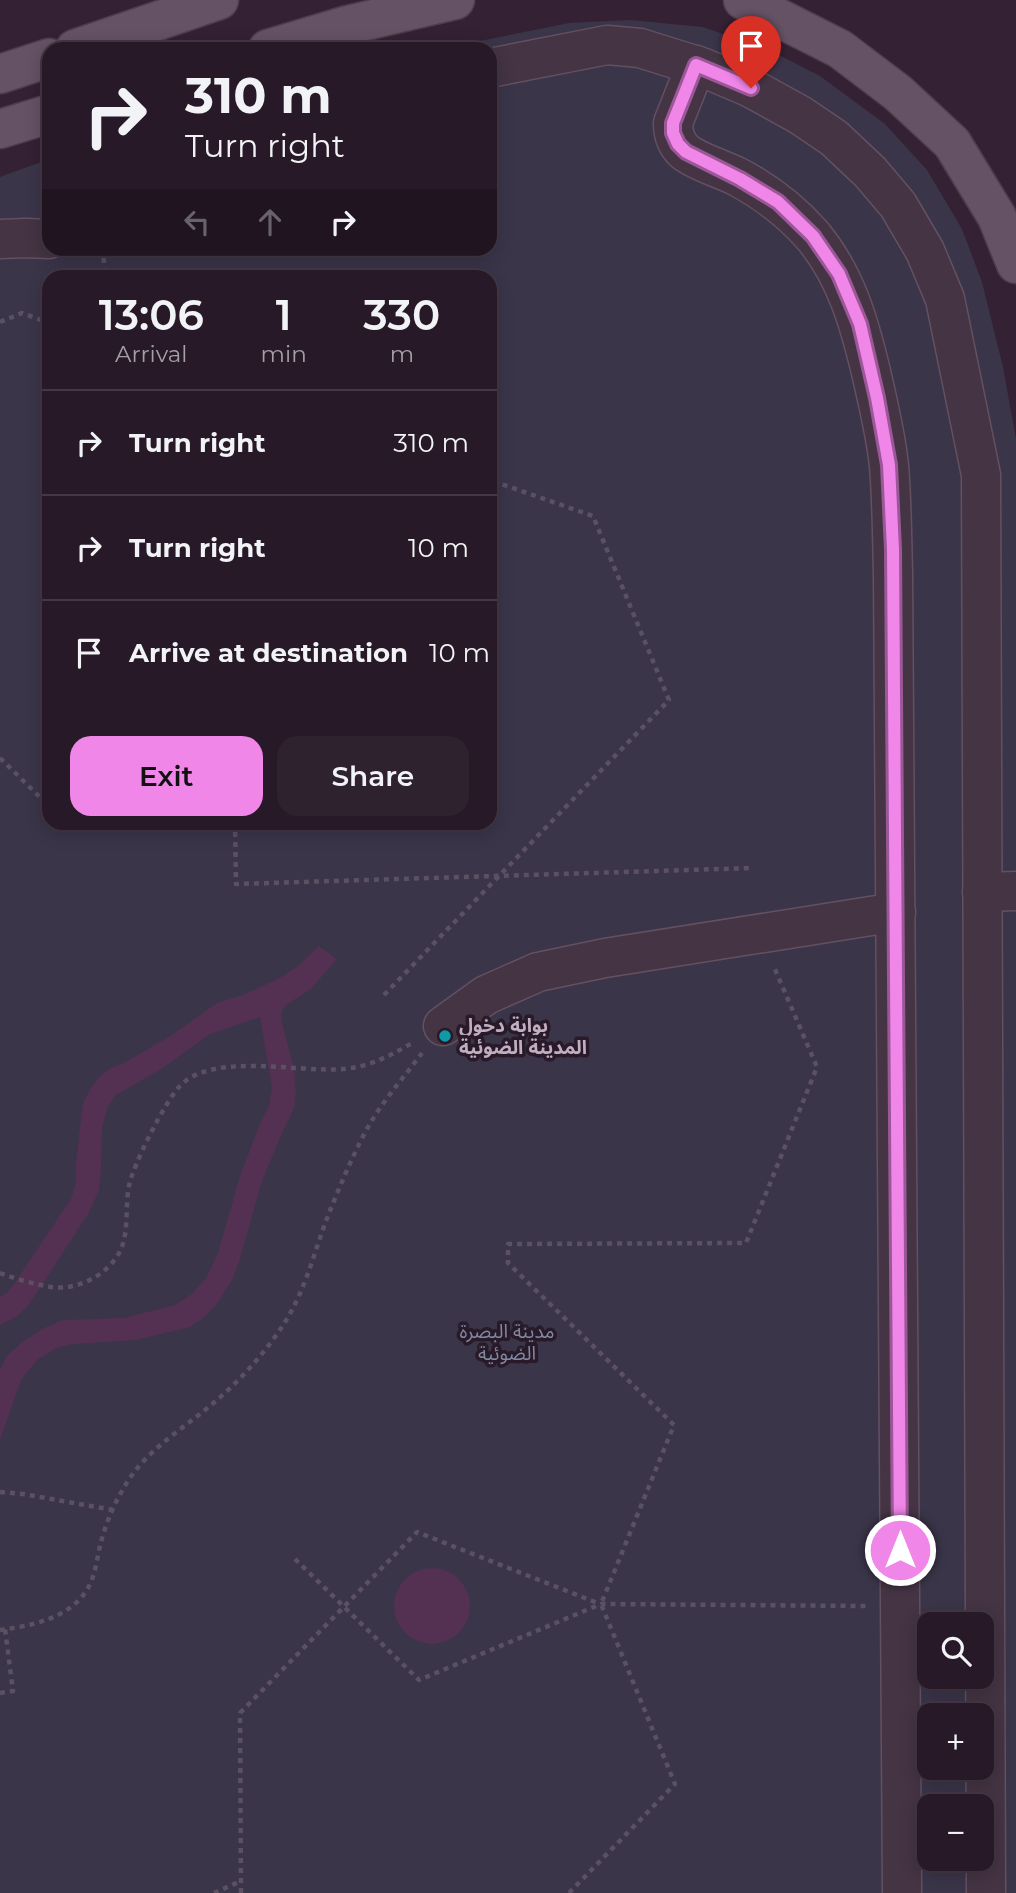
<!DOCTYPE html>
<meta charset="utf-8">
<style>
body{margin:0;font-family:Montserrat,"Noto Sans Arabic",sans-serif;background:#2f222f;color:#f1f3f6;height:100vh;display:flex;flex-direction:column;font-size:26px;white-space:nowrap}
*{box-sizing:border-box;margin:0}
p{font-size:23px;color:#a4a0a7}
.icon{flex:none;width:38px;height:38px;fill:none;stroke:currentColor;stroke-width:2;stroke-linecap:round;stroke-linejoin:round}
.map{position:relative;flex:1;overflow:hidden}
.panel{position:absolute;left:42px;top:270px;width:455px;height:560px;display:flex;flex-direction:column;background:#271927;border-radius:21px;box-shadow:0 4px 18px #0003,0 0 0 2px #433844}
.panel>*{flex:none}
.top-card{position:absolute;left:42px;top:42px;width:455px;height:214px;border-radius:21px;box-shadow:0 4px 18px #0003,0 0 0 2px #433844;background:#271927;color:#f1f3f6;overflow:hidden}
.buttons{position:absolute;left:917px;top:1612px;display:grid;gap:14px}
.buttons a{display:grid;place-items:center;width:77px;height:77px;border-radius:14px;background:#271927;box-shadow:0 4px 18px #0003,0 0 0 2px #433844;font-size:35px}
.pin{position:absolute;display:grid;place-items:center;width:60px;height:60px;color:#fff;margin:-72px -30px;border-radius:50% 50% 50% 0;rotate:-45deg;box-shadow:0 0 7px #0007}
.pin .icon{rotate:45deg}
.me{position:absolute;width:77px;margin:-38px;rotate:0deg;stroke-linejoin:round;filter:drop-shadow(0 0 5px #0008)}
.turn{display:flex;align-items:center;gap:24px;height:147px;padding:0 28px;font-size:32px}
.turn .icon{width:91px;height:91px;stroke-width:2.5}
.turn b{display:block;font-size:49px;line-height:60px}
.lanes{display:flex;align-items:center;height:66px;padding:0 28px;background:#0003;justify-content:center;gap:35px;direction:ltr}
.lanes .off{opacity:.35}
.eta{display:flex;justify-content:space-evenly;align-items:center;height:119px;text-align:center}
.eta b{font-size:42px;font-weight:600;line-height:49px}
.action{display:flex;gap:14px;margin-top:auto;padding:14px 28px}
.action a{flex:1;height:80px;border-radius:21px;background:#ef86e8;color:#111;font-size:28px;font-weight:600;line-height:80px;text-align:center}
.action a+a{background:#2f222f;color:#f1f3f6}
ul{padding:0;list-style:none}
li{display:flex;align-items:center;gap:21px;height:105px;padding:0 28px;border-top:2px solid #433844}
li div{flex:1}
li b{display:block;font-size:26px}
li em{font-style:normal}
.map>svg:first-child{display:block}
.green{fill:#3a3549;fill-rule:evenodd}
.water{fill:#543153}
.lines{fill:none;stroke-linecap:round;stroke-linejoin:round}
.minor-casing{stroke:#635162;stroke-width:41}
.major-casing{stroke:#4f3d4e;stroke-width:41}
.path{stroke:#5c5063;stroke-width:4.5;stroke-dasharray:5 5;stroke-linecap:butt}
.minor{stroke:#453444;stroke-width:38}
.major{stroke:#655265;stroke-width:38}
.route-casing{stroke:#9b5797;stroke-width:18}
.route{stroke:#ef86e8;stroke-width:12}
.culture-dot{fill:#0f9aa8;stroke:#291a29;stroke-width:2.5}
.labels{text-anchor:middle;stroke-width:7;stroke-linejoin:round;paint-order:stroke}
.poi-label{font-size:19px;font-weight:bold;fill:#c2aec1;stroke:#291a29;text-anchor:start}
.park-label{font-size:19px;fill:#7f8aa1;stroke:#291a29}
</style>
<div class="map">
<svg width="1016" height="1893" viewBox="0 0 1016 1893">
<rect width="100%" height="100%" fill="#342134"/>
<path class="green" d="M630 20 703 27 771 51 820 76 885 124 927 170 962 229 982 282 1003 367 1016 439V1893H0V177L49 159V248H490V49H440L569 23ZM49 276H490V822H49ZM929 1624H982V1676H929ZM929 1715H982V1768H929ZM929 1806H982V1858H929Z"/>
<g class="water">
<polygon points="319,946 337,959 311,989 286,1005 282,1011 281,1019 294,1069 296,1092 294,1108 278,1142 261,1184 239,1262 232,1280 217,1304 202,1319 190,1327 136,1340 73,1344 56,1348 37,1360 21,1380 0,1440 0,1370 6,1357 21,1343 42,1329 63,1320 124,1318 175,1305 192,1294 206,1278 218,1253 240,1176 259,1126 269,1106 272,1087 260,1017 210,1034 163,1068 116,1095 107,1108 102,1129 101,1169 99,1191 88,1214 28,1306 17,1316 0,1325 0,1297 7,1293 16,1281 71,1199 76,1183 76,1162 83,1103 90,1089 99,1077 111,1068 124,1063 172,1035 217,1003 243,995 278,979 298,966"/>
<circle cx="432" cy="1606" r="38"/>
</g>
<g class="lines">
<g class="minor-casing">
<g id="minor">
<path d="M696 65 673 123C673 134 676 144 685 152 698 162 722 169 738 177 766 192 792 212 813 236 846 276 859 322 871 372 878 403 886 435 889 466 892 502 892 537 893 573L902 1893"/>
<polyline points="490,68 607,45 640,48 704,68 751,88 800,115 834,138 870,172 898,205 925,251 945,299 981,475 986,1893"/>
<polyline points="0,239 26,238 49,239"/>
<polyline points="982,892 1016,891"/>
<polyline points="443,1026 486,995 538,972 605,958 896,912"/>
</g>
</g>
<g class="major-casing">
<g id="major">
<polyline points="743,0 840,49 898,93 952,143 997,217 1016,264"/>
<polyline points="75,49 219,0"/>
<polyline points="268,49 348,25 455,0"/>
<polyline points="0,74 49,58"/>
<polyline points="0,129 49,114"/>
</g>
</g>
<g class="path">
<polyline points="102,248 106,276"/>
<polyline points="0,322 22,313 49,323"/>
<polyline points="0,758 49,806"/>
<polyline points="235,822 236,884 753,868"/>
<polyline points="384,995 669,700 593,516 490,480"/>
<path d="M0 1273C16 1279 34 1284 51 1287 78 1291 110 1274 121 1249 129 1230 125 1206 129 1186 133 1165 165 1102 179 1087 211 1051 299 1073 343 1069 369 1067 390 1056 412 1043"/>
<polyline points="0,1492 23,1494 113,1510"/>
<polyline points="295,1559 419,1680 601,1604 867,1606"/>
<path d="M0 1630C31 1626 71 1618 88 1588 96 1574 97 1557 101 1542 107 1519 118 1495 132 1475 153 1446 184 1428 211 1405 239 1382 266 1352 285 1322 306 1289 315 1249 329 1213 341 1184 355 1149 371 1122 386 1097 405 1076 422 1053"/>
<polyline points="0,1693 13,1691 5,1629"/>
<polyline points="214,1893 241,1881"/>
<polyline points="241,1893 240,1713 417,1532 600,1604"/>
<polyline points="569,1893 675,1784 601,1604 674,1425 508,1263 508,1244 746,1243 817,1067 774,967"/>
</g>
<use href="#minor" class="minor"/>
<use href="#major" class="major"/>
</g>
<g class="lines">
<g class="route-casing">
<polyline id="route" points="751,88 696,65 673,123 673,133 678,144 686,152 740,179 778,202 813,236 839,274 860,324 877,398 889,465 893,549 900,1550"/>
</g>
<use href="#route" class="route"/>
</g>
<circle class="culture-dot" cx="445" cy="1036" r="7"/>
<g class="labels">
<g class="poi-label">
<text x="459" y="1032">بوابة دخول<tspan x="459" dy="22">المدينة الضوئية</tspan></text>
</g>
<g class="park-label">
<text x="507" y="1338">مدينة البصرة<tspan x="507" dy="22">الضوئية</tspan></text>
</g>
</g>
</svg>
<div class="buttons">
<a><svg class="icon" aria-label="search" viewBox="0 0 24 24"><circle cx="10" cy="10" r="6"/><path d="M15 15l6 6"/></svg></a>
<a>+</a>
<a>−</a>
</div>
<div class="pin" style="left:751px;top:88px;background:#d93025"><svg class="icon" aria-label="arrive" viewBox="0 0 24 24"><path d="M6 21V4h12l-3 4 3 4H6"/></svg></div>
<svg class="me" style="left:900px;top:1550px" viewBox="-20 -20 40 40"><circle r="17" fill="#ef86e8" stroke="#fff" stroke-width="3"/><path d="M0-11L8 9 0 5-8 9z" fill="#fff"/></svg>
<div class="top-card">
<div class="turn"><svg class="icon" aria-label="right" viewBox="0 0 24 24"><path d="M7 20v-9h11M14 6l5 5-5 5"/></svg><div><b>310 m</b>Turn right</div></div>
<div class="lanes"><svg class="icon off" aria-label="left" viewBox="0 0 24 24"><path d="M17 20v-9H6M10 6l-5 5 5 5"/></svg><svg class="icon off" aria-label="ahead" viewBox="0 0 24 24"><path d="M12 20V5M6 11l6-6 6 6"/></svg><svg class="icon" aria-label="right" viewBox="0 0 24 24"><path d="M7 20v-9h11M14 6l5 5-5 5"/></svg></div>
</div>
<section class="panel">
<div class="eta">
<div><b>13:06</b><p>Arrival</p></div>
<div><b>1</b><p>min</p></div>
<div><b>330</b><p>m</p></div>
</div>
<ul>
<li><svg class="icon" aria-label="right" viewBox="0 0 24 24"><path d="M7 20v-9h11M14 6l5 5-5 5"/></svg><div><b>Turn right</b></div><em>310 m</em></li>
<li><svg class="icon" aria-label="right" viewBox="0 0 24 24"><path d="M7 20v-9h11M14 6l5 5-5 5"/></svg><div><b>Turn right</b></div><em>10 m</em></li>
<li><svg class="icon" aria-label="arrive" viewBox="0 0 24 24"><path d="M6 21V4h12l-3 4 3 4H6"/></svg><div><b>Arrive at destination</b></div><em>10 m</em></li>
</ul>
<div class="action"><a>Exit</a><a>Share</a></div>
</section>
</div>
